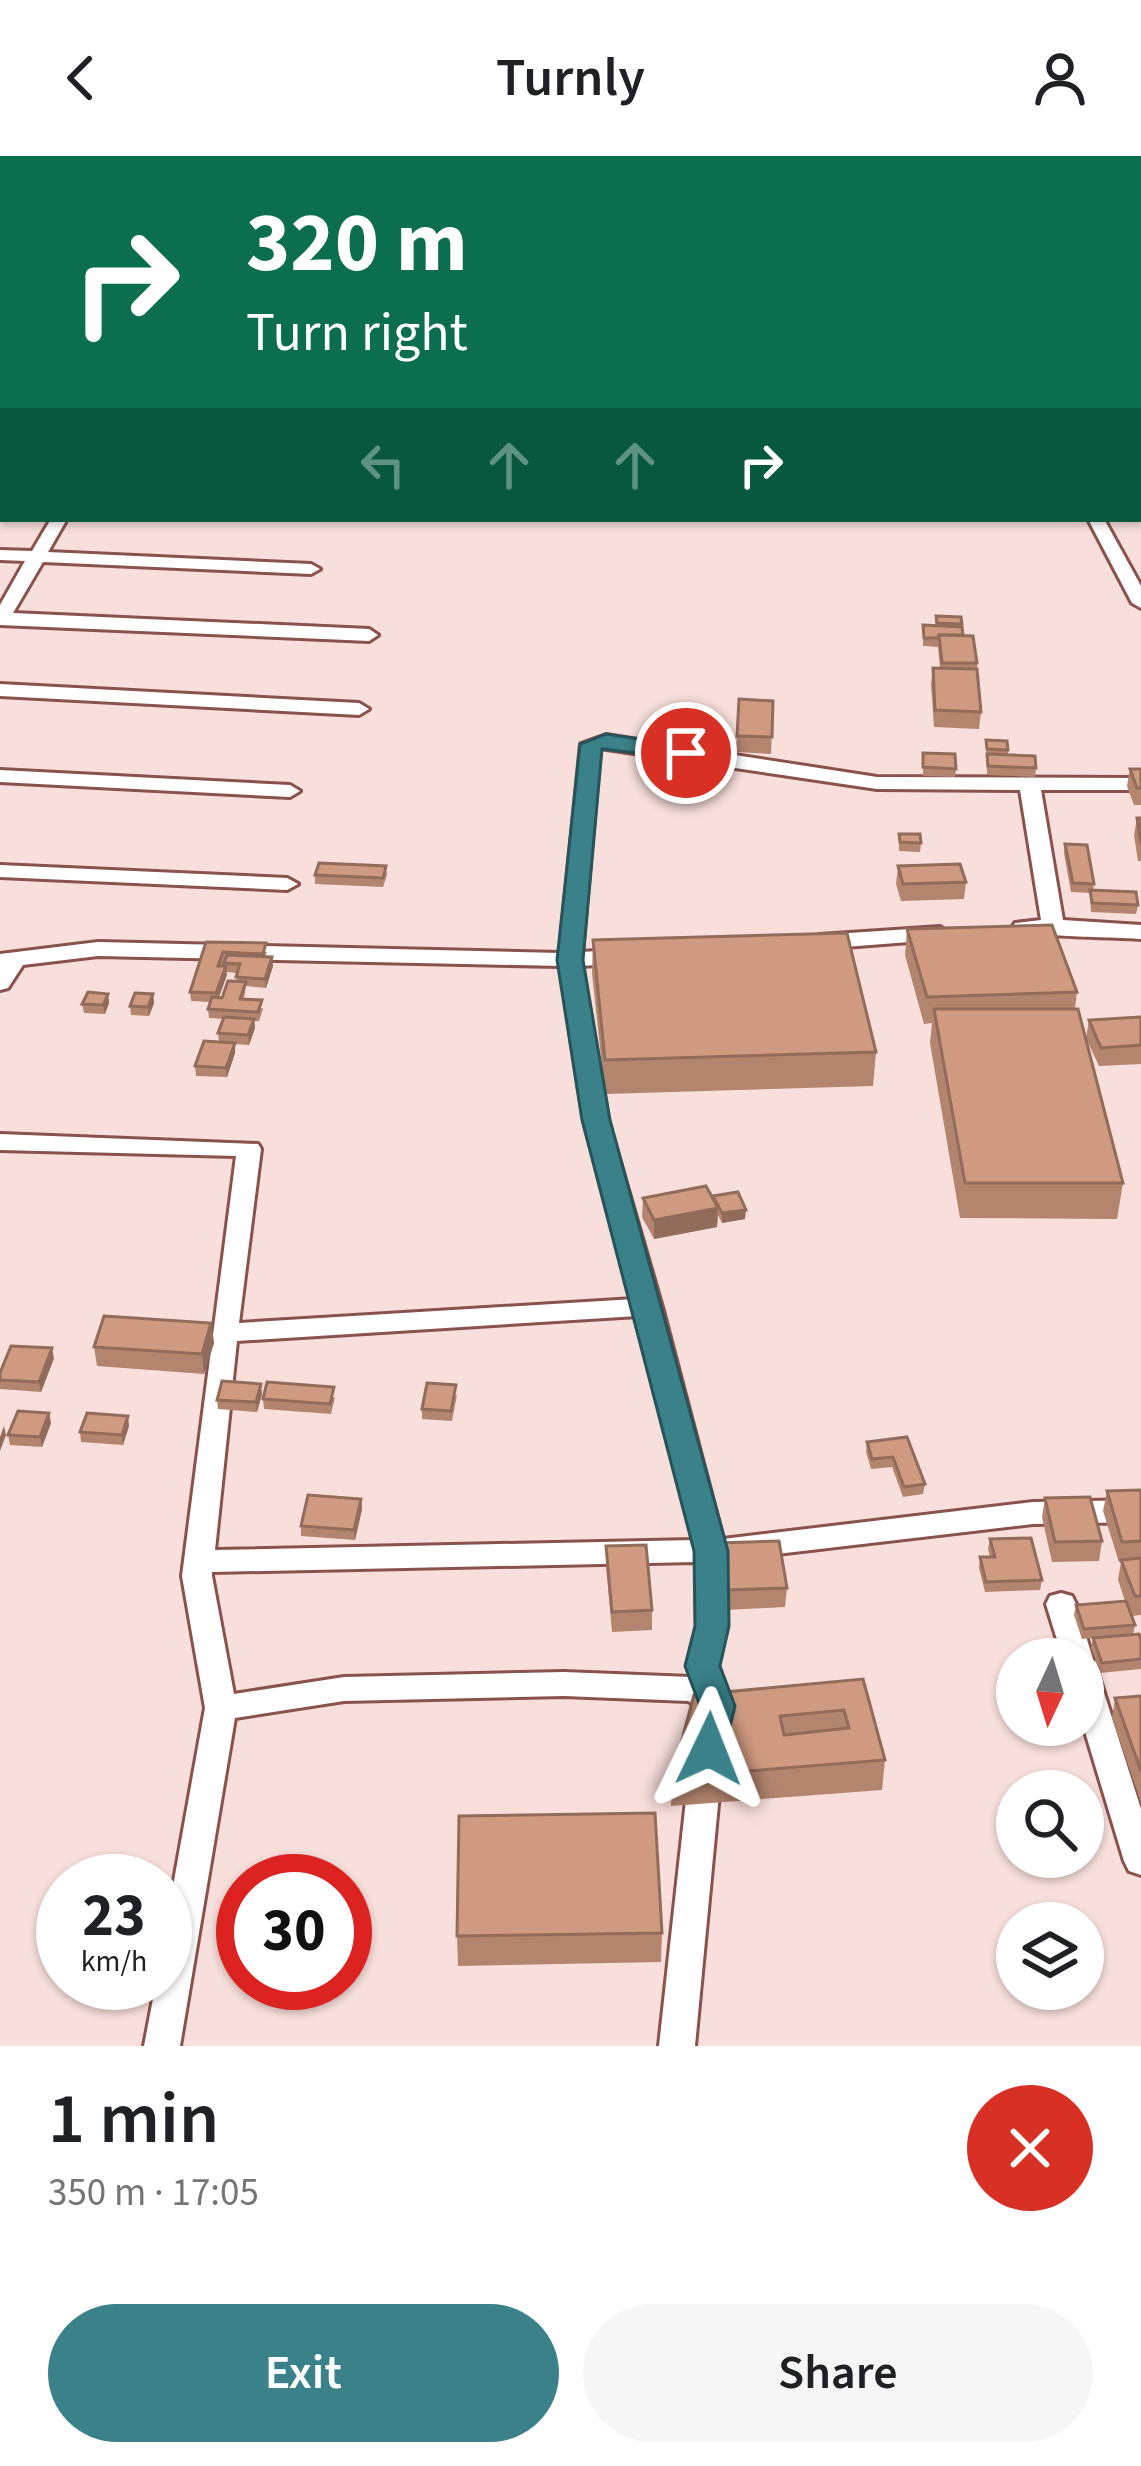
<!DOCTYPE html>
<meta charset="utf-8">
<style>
body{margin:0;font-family:"Source Sans 3",sans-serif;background:#f6f6f6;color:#202124;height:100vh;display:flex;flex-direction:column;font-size:45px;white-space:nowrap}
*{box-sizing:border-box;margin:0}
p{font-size:39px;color:#757577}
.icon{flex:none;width:66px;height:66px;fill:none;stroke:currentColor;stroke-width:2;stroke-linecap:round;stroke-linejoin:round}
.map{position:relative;height:1890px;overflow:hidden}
.side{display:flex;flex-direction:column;background:#fff;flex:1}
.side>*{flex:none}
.banner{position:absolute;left:0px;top:0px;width:1143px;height:366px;box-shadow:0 3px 9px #0004;background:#0b6e4f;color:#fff;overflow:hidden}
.needle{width:78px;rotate:184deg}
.controls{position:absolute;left:996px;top:1482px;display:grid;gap:24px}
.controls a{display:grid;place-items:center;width:108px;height:108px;border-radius:50%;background:#fff;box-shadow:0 3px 9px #0004;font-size:60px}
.speed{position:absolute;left:36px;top:1698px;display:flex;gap:24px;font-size:60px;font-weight:700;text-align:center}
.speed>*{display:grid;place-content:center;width:156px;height:156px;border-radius:50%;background:#fff;box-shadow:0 3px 9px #0004;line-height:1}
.speed small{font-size:30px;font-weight:400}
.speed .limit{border:18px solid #d22;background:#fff;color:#111}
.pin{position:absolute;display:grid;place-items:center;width:102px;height:102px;color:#fff;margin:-51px;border:6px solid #fff;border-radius:50%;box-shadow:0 3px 12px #0007}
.me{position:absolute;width:132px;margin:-66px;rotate:2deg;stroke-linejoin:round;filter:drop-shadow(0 0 9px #0008)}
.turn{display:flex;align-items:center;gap:42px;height:252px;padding:0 48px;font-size:54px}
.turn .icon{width:156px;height:156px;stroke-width:2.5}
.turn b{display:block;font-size:84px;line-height:102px}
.lanes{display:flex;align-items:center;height:114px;padding:0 48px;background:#0003;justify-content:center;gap:60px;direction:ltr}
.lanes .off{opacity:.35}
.round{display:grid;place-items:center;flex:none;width:126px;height:126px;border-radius:63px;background:#f6f6f6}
.summary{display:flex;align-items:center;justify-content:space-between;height:204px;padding:0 48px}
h1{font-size:72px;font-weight:600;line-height:90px}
.primary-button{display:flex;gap:24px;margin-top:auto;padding:24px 48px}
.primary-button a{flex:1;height:138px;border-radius:72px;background:#3a818a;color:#fff;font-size:48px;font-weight:600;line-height:138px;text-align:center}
.primary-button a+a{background:#f6f6f6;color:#202124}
header{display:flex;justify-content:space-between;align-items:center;height:156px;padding:0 48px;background:#fff;font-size:54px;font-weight:600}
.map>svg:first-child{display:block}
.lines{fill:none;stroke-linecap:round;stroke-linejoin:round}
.minor-casing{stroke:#89524c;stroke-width:6}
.minor{fill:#fff;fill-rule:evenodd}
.wall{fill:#b3846e;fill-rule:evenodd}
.shaded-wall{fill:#926c5a}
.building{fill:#d09a80;stroke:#926c5a;stroke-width:3;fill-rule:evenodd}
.route{fill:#3a818a;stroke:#26545a;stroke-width:3}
</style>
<header><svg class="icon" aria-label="back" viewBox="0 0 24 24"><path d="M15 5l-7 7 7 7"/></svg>Turnly<svg class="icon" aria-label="person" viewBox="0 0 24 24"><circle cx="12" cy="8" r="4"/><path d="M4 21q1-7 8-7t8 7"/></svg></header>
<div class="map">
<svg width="1141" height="1890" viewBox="0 0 1141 1890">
<rect width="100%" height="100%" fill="#f9dfdb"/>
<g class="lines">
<g class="minor-casing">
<g id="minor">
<polygon points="617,0 629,0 630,3 618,3"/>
<polygon points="864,0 895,0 898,3 867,3"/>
<rect x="1140" y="30" width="1" height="8"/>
<rect x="1140" y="169" width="1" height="9"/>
<rect x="1140" y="189" width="1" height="8"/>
<rect x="1140" y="296" width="1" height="10"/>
<polygon points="51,363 67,363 48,396 311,408 320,413 311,418 43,406 13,457 369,473 378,479 369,485 0,469 0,449 25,405 0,404 0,394 32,395"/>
<polygon points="1088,363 1104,363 1141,430 1141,452 1132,447"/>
<polygon points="0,528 359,547 369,553 359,559 0,540"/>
<path d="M606 579 877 621 1141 622V634H1041L1063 764 1141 769V783C1118 781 1023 781 1012 772L1015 767 1041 764 1020 634 877 633 600 592 582 796 623 793 634 800 623 807 582 810 608 965 662 1151 723 1383 1033 1346 1141 1344V1366L1033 1368 726 1404 727 1470 717 1510 733 1550 728 1559 717 1562 688 1545 564 1540 344 1545 235 1562 180 1890H144L156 1827H165V1775L205 1552 182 1420 236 1000 0 994V978L258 988 261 993 239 1167 634 1143 584 965 560 810 98 800 23 809 8 832 0 834V798L98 786 560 797 581 588ZM638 1160 694 1384 215 1394 237 1185ZM696 1406 697 1470 687 1510 691 1521 564 1516 344 1521 234 1538 212 1420V1416Z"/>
<polygon points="0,614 290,629 300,635 290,641 0,626"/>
<polygon points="0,709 287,722 298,728 287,734 0,721"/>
<polygon points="940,771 951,778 948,783 819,793 808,786 819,779"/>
<polygon points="1061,1437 1072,1440 1076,1448 1093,1503 1090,1508 1098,1518 1141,1653 1141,1719 1129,1715 1124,1705 1083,1569 1083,1503 1063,1503 1046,1448 1050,1440"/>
<polygon points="705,1604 716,1608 721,1617 695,1890 659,1890 689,1617 694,1608"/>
</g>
</g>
<use href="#minor" class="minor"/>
</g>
<g class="wall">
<polygon points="936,460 961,461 963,479 977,507 981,556 979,573 934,571 931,528 933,512 940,512 938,491 923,490 923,469 935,470"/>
<polygon points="739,543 773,545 771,598 736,596"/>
<polygon points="986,584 1008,594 1008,599 1036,612 1035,621 987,619"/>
<polygon points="923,597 956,613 955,621 923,620"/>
<polygon points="1130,613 1141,613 1141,649 1134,649 1127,630"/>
<polygon points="1137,662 1141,662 1141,705 1138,705 1134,679"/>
<polygon points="899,678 921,687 920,696 899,695"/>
<polygon points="1065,688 1094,728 1093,734 1138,749 1136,758 1091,756 1090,737 1071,736 1064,697"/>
<polygon points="386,710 387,719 383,731 315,728 315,719"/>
<polygon points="898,710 966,726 964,743 901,745 896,728"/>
<polygon points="907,773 1077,836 1075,853 1123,1027 1117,1063 960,1062 930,887 932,867 924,868 905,799"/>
<polygon points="593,784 876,896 873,930 605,938 592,817"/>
<path d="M206 786 267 796 265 801H272L273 810 266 832 246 830 244 843 263 853 259 865H254L255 872 249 889 235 888V897L227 921 196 920 195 910 219 886 218 877 224 863 209 862 208 853 210 846 191 845 190 836ZM226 816 237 817 236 825 222 842H218Z"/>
<polygon points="108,838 109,847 105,858 84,857 82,848"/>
<polygon points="153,838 154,847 149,860 131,859 130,850"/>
<polygon points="1141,861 1141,908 1099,910 1086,882 1089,864"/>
<polygon points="713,1040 745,1063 722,1067 718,1059 717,1071 654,1083 642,1061 643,1042 713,1043"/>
<polygon points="211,1167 214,1187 204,1218 97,1210 94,1191"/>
<polygon points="54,1202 41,1236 0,1233 0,1217"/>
<polygon points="262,1238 257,1256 218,1253 217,1244"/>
<polygon points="457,1239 452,1265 422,1263 422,1253"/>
<polygon points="335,1241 331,1258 264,1253 263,1243"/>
<polygon points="51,1267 42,1291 10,1289 8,1279"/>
<polygon points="129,1270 123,1289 81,1286 80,1276"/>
<polygon points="907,1281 925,1328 923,1338 903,1341 892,1311 871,1313 866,1296 867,1286"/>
<polygon points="1141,1334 1141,1459 1132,1460 1135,1469 1133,1479 1141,1484 1141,1513 1100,1517 1091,1492 1093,1482 1082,1483 1074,1459 1076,1449 1125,1445 1118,1424 1121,1406 1119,1406 1103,1355 1107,1335"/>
<polygon points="1045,1342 1102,1385 1099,1405 1052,1406 1042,1361"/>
<polygon points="361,1343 362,1353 355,1384 301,1380 301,1370"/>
<polygon points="990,1383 1042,1424 1040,1434 985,1436 979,1412 980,1401 990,1401 988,1393"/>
<polygon points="720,1387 787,1432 785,1451 725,1454 719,1407"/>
<polygon points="606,1390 652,1454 652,1474 612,1476 606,1410"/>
<polygon points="863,1523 885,1604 882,1634 671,1650 672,1621 694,1539"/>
<polygon points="1141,1540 1141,1647 1112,1562 1115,1542"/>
<polygon points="662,1777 661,1806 458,1810 457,1780"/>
</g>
<g class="shaded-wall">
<polygon points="272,801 273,810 266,832 265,823"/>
<polygon points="226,810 227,819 217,847 216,837"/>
<polygon points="108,838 109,847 105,858 103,849"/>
<polygon points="153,838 154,847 149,860 148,851"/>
<polygon points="254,863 255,872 249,889 248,879"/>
<polygon points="235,887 235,897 227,921 226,912"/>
<polygon points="718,1052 717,1071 654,1083 654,1064"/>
<polygon points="746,1054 745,1063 722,1067 722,1057"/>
<polygon points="211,1167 214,1187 204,1218 202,1198"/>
<polygon points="52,1192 54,1202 41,1236 39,1226"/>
<polygon points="261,1228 262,1238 257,1256 256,1246"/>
<polygon points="49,1257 51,1267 42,1291 40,1281"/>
<polygon points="128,1260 129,1270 123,1289 122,1279"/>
<polygon points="4,1270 6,1279 0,1295 0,1281"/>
<polygon points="361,1343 362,1353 355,1384 354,1374"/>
</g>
<g class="building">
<polygon points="936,460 961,461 962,468 937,467"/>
<polygon points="923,469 962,471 963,479 939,479 940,482 924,482"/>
<polygon points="939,479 973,480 977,507 942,507"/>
<polygon points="933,512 977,513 981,556 935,554"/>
<polygon points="739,543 773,545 772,581 737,580"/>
<polygon points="986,584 1007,585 1008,594 987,593"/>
<polygon points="923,597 955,598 956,613 923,611"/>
<polygon points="987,598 1035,600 1036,612 988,610"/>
<polygon points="1130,613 1141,613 1141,632 1137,632"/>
<polygon points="1137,662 1141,662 1141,688"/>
<polygon points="899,678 920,678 921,687 900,686"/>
<polygon points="1065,688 1087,689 1094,728 1073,727"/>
<polygon points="319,707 386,710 383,722 315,719"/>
<polygon points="960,708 966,726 903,728 898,710"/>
<polygon points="1090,734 1136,736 1138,749 1092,747"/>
<polygon points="1052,769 1077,836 927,841 907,773"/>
<polygon points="847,777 876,896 605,904 593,784"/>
<polygon points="206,786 266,787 263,798 223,796 218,810 226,810 216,837 190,836"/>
<polygon points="227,799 272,801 265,823 236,821 240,808 224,807"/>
<polygon points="228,825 246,826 240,843 262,844 258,856 208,853 212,841 222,842"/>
<polygon points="88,836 108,838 103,849 82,848"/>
<polygon points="135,837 153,838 148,851 130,850"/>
<polygon points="934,853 1078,853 1123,1027 965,1027"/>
<polygon points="224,861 254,863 248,879 218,877"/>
<polygon points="1141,861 1141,889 1101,892 1089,864"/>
<polygon points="204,885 235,887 226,912 195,910"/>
<polygon points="706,1030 718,1052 654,1064 643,1042"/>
<polygon points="738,1036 746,1054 722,1057 713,1040"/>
<polygon points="104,1160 211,1167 202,1198 94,1191"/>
<polygon points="11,1190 52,1192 39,1226 0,1224 0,1217"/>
<polygon points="222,1225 261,1228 256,1246 217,1244"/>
<polygon points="267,1226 334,1231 330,1248 263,1243"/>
<polygon points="427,1227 456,1229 451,1255 422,1253"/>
<polygon points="18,1255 49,1257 40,1281 8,1279"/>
<polygon points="87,1257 128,1260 122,1279 80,1276"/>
<polygon points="907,1281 925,1328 904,1331 893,1301 872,1303 867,1286"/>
<polygon points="1141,1334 1141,1385 1122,1386 1107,1335"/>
<polygon points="308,1339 361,1343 354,1374 301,1370"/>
<polygon points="1090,1341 1102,1385 1055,1386 1045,1342"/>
<polygon points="1031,1382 1042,1424 986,1426 980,1401 995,1401 990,1383"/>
<polygon points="779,1385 787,1432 726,1434 720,1387"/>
<polygon points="646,1389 652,1454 612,1456 606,1390"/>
<polygon points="1141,1402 1141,1440 1135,1440 1121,1404"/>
<polygon points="1126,1445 1135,1469 1084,1473 1076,1449"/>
<polygon points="1139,1478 1141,1484 1141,1503 1102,1507 1093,1482"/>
<path d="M863 1523 885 1604 672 1621 694 1539ZM844 1554 849 1572 784 1579 780 1560ZM726 1562 729 1585H706L704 1563Z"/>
<polygon points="1141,1540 1141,1615 1115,1542"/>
<polygon points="655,1657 662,1777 457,1780 459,1660"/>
</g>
<polygon class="route" points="606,578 686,590 698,597 686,603 602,593 583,804 610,964 728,1395 729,1470 720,1510 735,1550 722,1603 709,1607 696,1603 691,1593 700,1550 685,1510 695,1470 694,1395 582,964 557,804 580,588"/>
</svg>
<div class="controls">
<a><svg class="needle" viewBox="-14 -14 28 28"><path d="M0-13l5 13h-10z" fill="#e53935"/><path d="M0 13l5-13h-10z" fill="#757577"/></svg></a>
<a><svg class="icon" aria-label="search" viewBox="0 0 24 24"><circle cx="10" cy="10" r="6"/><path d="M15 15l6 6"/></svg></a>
<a><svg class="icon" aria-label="layers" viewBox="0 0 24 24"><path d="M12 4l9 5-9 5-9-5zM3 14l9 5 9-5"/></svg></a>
</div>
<div class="speed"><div>23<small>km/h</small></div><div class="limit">30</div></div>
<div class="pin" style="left:686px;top:597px;background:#d93025"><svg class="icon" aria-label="arrive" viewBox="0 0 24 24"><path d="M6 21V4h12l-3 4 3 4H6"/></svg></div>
<svg class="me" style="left:709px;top:1593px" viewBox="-20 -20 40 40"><path d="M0-17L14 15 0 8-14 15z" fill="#3a818a" stroke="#fff" stroke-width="4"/></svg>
<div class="banner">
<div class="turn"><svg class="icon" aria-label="right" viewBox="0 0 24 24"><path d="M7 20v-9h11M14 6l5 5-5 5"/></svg><div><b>320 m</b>Turn right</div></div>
<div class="lanes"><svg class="icon off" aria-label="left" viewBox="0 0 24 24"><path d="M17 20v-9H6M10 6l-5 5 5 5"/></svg><svg class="icon off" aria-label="ahead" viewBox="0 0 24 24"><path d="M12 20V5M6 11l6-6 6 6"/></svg><svg class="icon off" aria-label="ahead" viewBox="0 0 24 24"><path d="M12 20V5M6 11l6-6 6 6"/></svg><svg class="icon" aria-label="right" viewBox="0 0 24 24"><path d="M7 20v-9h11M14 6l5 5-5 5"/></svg></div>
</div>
</div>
<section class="side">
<div class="summary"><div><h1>1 min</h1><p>350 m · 17:05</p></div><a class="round" style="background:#d93025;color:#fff"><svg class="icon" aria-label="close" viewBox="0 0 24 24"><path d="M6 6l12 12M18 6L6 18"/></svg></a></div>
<div class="primary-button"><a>Exit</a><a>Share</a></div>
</section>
